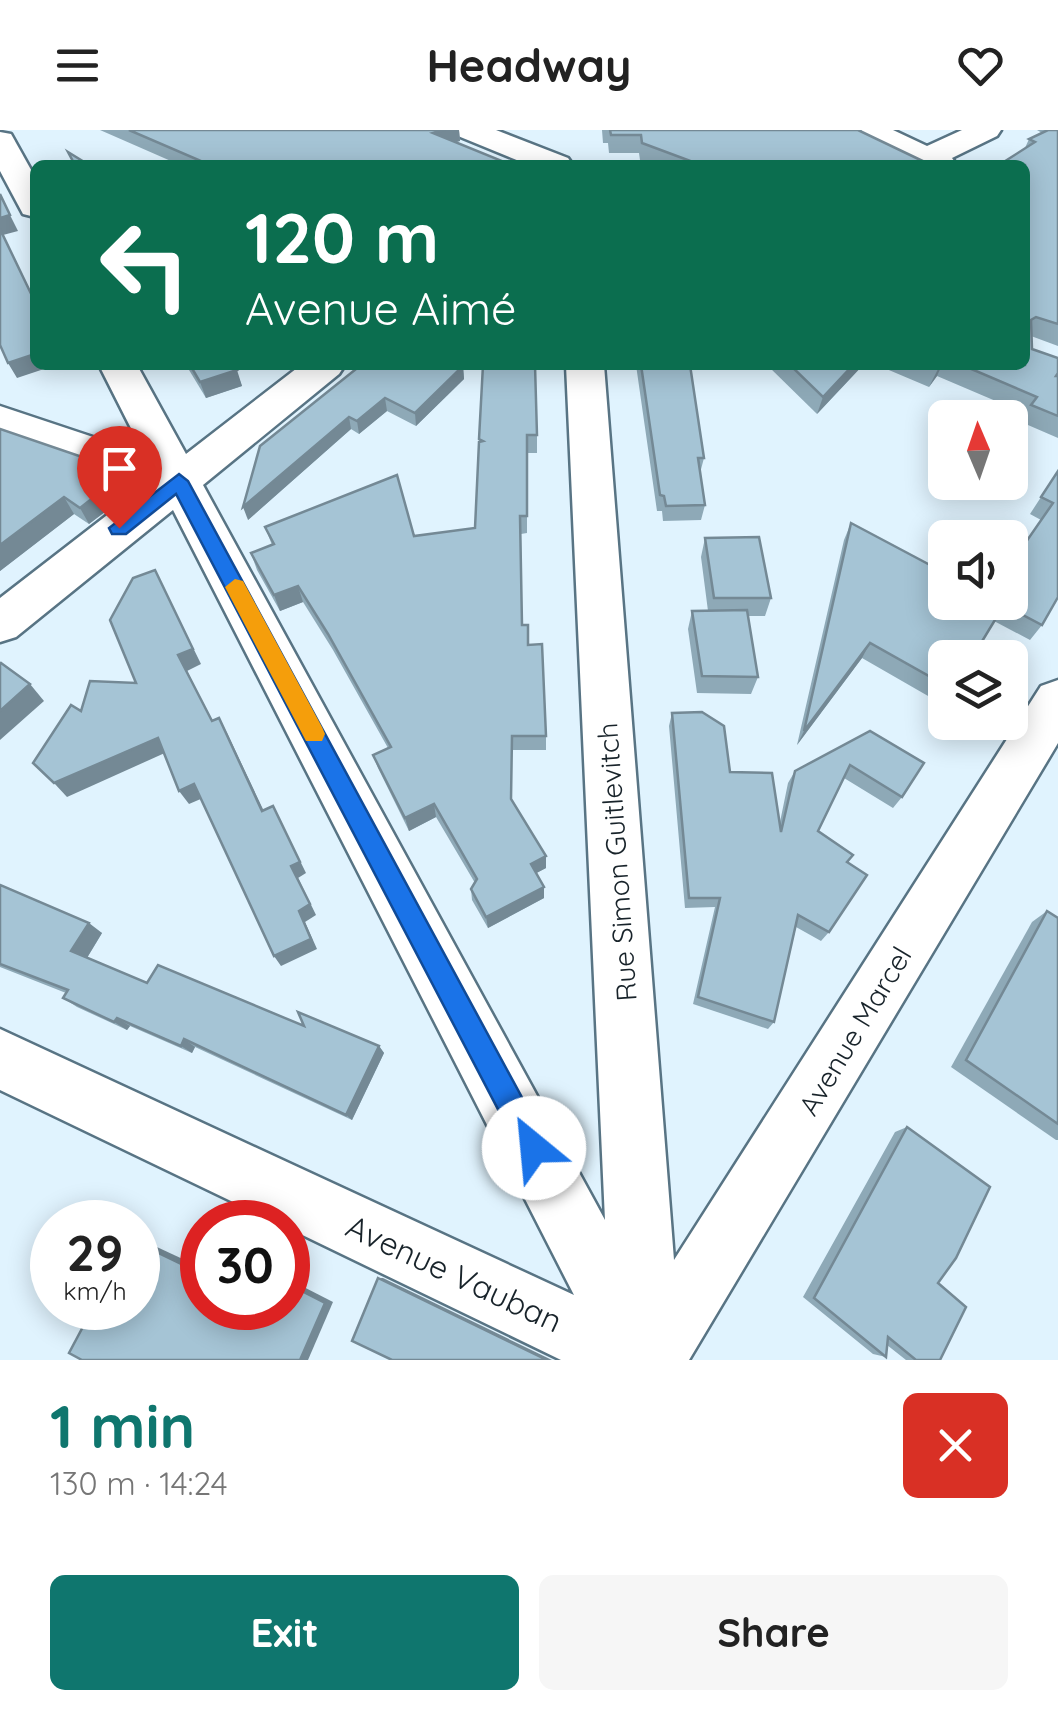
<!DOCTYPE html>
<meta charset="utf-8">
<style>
body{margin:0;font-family:Quicksand,sans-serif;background:#f6f6f6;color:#222;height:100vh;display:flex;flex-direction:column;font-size:38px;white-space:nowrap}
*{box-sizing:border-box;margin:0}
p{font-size:32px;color:#767676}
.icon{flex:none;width:55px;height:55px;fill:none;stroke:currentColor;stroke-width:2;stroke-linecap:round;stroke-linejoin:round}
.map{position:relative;height:1230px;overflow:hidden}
.panel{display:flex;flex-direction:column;background:#fff;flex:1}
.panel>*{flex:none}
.guide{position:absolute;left:30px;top:30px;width:1000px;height:210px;border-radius:15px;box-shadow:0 5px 25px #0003;background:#0b6e4f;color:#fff;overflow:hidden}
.needle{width:65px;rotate:358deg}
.tools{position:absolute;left:928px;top:270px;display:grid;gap:20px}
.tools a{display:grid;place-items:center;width:100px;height:100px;border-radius:15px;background:#fff;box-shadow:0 5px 25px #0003;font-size:50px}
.speed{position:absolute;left:30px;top:1070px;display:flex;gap:20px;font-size:50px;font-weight:700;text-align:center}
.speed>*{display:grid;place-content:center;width:130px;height:130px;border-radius:50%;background:#fff;box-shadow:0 5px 25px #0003;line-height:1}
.speed small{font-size:25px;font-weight:400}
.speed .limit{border:15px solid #d22;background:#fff;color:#111}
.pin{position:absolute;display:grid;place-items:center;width:85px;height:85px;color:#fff;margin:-102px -42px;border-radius:50% 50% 50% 0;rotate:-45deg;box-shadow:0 0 10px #0007}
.pin .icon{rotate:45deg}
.me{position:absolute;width:110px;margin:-55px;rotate:332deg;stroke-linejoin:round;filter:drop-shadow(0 0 8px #0008)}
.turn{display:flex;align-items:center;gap:35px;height:210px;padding:0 50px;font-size:45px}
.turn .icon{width:130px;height:130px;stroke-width:2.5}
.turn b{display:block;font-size:70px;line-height:85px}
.round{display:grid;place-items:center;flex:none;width:105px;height:105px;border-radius:15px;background:#f6f6f6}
.headline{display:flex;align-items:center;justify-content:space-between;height:170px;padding:0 50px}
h1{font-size:60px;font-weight:700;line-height:75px;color:#0f766e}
.primary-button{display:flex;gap:20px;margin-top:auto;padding:20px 50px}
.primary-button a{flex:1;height:115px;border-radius:15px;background:#0f766e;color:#fff;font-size:40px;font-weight:700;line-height:115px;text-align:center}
.primary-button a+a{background:#f6f6f6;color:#222}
header{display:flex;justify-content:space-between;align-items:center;height:130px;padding:0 50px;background:#fff;font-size:45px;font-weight:700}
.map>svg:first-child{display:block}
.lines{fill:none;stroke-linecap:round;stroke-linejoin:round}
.street-casing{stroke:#587484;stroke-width:5}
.street{fill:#fff;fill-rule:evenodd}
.wall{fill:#8ea9b7}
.shaded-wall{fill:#748995}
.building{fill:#a5c4d5;stroke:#748995;stroke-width:2.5}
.route{fill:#1a73e8;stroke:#114b97;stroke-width:2.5}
.slow{fill:#f59e0b}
.labels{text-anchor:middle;stroke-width:8;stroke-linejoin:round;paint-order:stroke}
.street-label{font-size:28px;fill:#18232a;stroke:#fff}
.near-street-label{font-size:32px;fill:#18232a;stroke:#fff}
</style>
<header><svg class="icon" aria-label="menu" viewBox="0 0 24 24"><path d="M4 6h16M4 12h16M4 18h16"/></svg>Headway<svg class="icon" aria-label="heart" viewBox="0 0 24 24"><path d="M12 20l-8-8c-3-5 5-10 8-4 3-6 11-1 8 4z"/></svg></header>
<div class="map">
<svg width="1058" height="1230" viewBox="0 0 1058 1230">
<rect width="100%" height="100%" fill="#e0f3fe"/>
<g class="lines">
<g class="street-casing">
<g id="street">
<polygon points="454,0 496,0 568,28 573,35 529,35 458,6"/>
<polygon points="853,0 893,0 927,16 962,0 1001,0 997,6 952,28 957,35 916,35 857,6"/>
<polygon points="0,2 11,4 35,47 35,87 23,84 0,41"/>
<polygon points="99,235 137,235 186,324 301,235 345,235 339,244 203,355 605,1090 566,235 604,235 674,1130 1041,556 1058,550 1058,613 689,1230 561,1230 288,1098 288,1092 275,1092 0,960 0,899 574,1165 173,380 16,507 0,512 0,468 146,355 0,305 0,276 144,324"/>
</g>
</g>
<use href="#street" class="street"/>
</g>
<g class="wall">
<polygon points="100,0 459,0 460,11 455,12 502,35 180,35"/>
<polygon points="602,0 862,0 861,2 931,35 652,35 640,30 639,23 609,23 608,13 603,13"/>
<polygon points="1037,0 1058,0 1058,216 1031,206 1032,219 1058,246 1058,308 1021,292 1026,284 937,246 929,257 877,235 1025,235 1025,18 1029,9 1042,3"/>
<polygon points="186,235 234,235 242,256 206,268"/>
<polygon points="483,235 537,305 537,323 527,323 527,403 521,404 522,495 528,515 546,606 546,620 512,620 511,670 546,726 546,738 536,743 544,757 544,768 488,798 472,770 471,759 475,753 436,687 409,701 378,638 373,625 388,618 333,520 303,472 280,481 257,440 251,423 272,415 265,397 414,406 475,398"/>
<polygon points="636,235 690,235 704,328 700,343 705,375 701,390 663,391 662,381 657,381"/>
<polygon points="767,235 863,235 817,284"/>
<polygon points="463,236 464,249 416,296 387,281 359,304 351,299 248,390 260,316"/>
<polygon points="0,299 135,359 89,394 74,384 0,441"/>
<polygon points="1058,341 1042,495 1030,510 994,491 945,528 945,570 942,574 862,528 797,615 844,410 851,393 945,472 1010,472 1041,390 1030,384"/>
<polygon points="705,408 771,468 765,486 748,486 758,547 751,564 697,563 688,499 692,481 708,481 701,427"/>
<polygon points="672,583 780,692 788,653 795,641 870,601 902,667 893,678 844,648 818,701 847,732 829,802 821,811 796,797 774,892 768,899 693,874 715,777 685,778 669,596"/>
<polygon points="0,755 102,803 87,828 147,853 379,916 384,923 352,990 195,917 192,923 130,896 127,900 77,877 63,868 66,863 0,837"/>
<polygon points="1047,781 1058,788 1058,1010 1056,1010 951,937 1032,792"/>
<polygon points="907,997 938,1153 940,1230 906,1230 887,1215 886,1227 873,1224 803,1167 895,1002"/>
</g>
<g class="shaded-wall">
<polygon points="445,0 459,0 460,11 434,18 433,3"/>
<polygon points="10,85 18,101 3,105 0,99 0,88"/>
<polygon points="35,224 35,235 56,235 17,248 8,233"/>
<polygon points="853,235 863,235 817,284 823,267"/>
<polygon points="940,235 942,235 937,246 929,257"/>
<polygon points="463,236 464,249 416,296 415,283"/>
<polygon points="237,240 242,256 206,268 200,252"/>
<polygon points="385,268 387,281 359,304 357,291"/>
<polygon points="349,287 351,299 248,390 243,377"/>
<polygon points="126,342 135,359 89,394 80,378"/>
<polygon points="64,367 74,384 0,441 0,415"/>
<polygon points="155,440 201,534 187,541 220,606 178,525"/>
<polygon points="298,456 303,472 280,481 274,465"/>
<polygon points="870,513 862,528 797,615 804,601"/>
<polygon points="30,554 44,571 0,610 0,581"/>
<polygon points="219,588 227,603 270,694 262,681"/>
<polygon points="158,608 167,622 67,667 54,653"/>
<polygon points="194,654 203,668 189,674 179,661"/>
<polygon points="434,674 436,687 409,701 405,688"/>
<polygon points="273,676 306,743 298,748 316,785 305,792 317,819 281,836 274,826 299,781 291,736"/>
<polygon points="546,726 546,738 531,746 531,734"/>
<polygon points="544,757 544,768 488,798 486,787"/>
<polygon points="89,793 102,803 85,831 71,821"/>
<polygon points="117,888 130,896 127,900 114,892"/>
<polygon points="184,909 195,917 192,923 181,916"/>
<polygon points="379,916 384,923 352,990 346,985"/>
<polygon points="138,1110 144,1111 202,1138 202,1144 138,1113"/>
<polygon points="378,1148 383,1148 552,1230 547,1230"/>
<polygon points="288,1149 333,1172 308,1230 300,1230"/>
</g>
<g class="building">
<polygon points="129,0 445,0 433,3 502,31 497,35 210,35"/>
<polygon points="610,0 858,0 931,35 701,35 642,13 641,5 611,5"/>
<polygon points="1048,0 1058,0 1058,194 1036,187 1031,190 1032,219 1058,228 1058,243 1056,246 1058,246 1058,286 1031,275 1037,267 962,235 1025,235 1025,35 999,35 1035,12 1029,9"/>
<polygon points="68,22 89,35 75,35"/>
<polygon points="0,64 10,85 0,88"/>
<polygon points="0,99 35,172 35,224 8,233 0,215"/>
<polygon points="190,235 234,235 237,240 200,252"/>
<polygon points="361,235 463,236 415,283 385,268 357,291 349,287 243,377 260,316"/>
<polygon points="483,235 535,235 537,305 527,305 527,386 520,386 522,495 528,495 528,515 542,514 546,606 512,606 511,669 546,726 531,734 544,757 486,787 471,759 477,749 434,674 405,688 373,625 391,617 328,504 298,456 274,465 251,423 274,414 265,397 397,345 414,406 475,398 479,312 483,311 479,309"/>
<polygon points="641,235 690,235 704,328 698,328 705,375 666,376 664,366 660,365"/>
<polygon points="790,235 853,235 823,267"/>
<polygon points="0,299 126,342 80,378 64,367 0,415"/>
<polygon points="1058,341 1058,467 1042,495 1004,475 972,528 945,528 945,555 870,513 804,601 851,393 945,443 945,472 1010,472 1010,435 1053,373 1041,367"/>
<polygon points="759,407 771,468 714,468 705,408"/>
<polygon points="155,440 193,519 178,525 212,591 219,588 262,681 273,676 300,732 291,736 310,774 299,781 311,809 274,826 194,654 179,661 158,608 54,653 33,633 71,575 81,581 90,551 136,553 110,490 133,448"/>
<polygon points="747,480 758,547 702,546 692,481"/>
<polygon points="1,533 30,554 0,581 0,534"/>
<polygon points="702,582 724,596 730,642 772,643 781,702 795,641 870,601 924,633 902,667 850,635 818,701 853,725 847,732 867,745 829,802 798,785 774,892 698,867 720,768 689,768 672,583"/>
<polygon points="0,755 89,793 71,821 147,853 158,835 304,896 298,882 379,916 346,985 184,909 181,916 117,888 114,892 63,868 68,860 0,834"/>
<polygon points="1047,781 1058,788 1058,994 966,930"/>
<polygon points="907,997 990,1057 956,1128 938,1153 966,1177 940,1230 916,1230 888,1207 886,1227 814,1168"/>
<polygon points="138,1113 202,1144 202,1178 288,1178 288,1154 325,1173 300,1230 82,1230 69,1223 93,1178 138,1178"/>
<polygon points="378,1148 547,1230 392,1230 352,1211"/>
</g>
<polygon class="route" points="179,344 188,351 544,1008 548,1018 544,1029 534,1033 524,1029 176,364 126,404 112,404 109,398"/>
<polygon class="slow" points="235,449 243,451 322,597 325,604 322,611 306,611 225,457"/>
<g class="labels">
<g class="street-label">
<text transform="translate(617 732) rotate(-94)" y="10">Rue Simon Guitlevitch</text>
<text transform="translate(855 901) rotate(-59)" y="10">Avenue Marcel</text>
</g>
<g class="near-street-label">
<text transform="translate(454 1144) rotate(25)" y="11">Avenue Vauban</text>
</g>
</g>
</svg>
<div class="tools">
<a><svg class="needle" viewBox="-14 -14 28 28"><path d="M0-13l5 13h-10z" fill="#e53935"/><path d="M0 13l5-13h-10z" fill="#767676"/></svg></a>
<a><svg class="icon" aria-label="sound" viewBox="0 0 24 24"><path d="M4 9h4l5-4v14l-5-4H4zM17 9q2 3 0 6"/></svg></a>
<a><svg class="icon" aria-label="layers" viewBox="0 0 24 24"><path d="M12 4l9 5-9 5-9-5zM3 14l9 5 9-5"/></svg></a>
</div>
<div class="speed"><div>29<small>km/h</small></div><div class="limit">30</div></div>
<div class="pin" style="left:119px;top:398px;background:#d93025"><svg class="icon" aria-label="arrive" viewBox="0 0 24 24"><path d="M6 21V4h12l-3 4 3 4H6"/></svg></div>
<svg class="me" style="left:534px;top:1018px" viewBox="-20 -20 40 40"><circle r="19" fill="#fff"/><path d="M0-13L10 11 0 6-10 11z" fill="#1a73e8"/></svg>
<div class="guide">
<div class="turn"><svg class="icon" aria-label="left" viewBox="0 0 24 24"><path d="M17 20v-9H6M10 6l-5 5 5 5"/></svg><div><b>120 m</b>Avenue Aimé</div></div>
</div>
</div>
<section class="panel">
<div class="headline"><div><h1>1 min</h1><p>130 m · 14:24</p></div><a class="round" style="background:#d93025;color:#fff"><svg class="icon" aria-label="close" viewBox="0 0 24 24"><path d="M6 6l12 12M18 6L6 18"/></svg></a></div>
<div class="primary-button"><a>Exit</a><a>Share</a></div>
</section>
